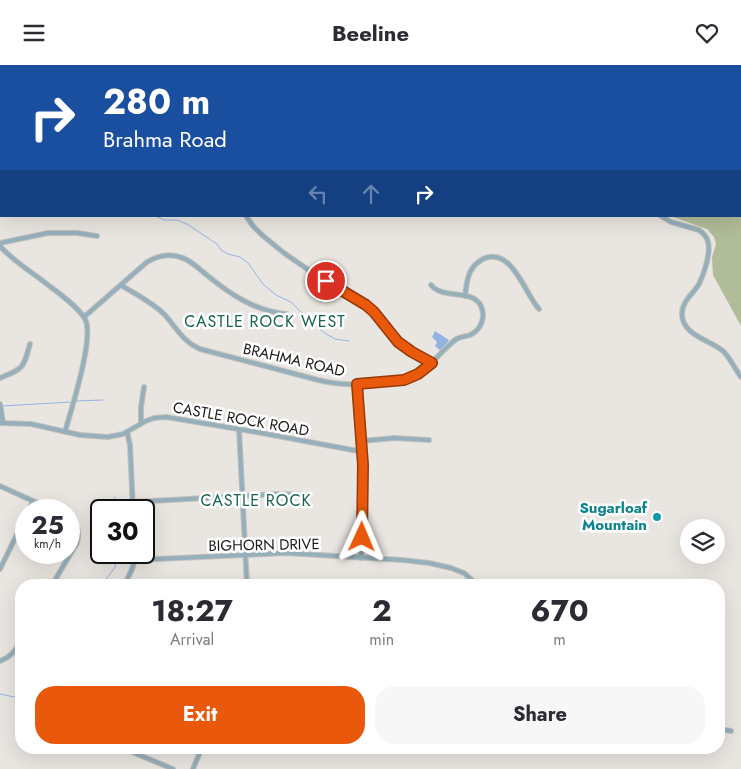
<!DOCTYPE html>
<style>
body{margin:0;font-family:Jost,sans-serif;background:#f7f7f7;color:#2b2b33;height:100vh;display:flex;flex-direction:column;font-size:19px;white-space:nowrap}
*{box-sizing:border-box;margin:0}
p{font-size:16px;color:#7c7c81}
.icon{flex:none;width:28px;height:28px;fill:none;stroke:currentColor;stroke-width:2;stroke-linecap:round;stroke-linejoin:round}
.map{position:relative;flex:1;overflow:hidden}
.details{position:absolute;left:15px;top:514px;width:710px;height:175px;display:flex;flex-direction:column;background:#fff;border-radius:20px;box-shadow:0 5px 20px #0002}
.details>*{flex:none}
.hud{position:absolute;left:0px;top:0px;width:741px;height:152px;box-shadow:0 5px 20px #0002;background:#1a4fa0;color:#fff;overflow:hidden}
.controls{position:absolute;left:680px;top:454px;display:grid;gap:10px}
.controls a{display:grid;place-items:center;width:45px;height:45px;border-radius:50%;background:#fff;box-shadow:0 5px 20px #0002;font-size:25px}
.speed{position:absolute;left:15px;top:434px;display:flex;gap:10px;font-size:25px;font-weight:700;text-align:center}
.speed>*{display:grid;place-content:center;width:65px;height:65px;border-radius:50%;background:#fff;box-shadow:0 5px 20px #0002;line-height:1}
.speed small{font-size:12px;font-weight:400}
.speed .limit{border:2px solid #111;border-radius:8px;background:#fff;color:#111}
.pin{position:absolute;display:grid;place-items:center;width:42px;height:42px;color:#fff;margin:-21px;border:2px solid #fff;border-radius:50%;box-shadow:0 1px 5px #0007}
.me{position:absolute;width:55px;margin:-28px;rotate:1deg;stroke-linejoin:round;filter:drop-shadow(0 0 4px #0008)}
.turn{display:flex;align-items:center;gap:18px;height:105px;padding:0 20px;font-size:22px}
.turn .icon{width:65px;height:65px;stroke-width:2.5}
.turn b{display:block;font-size:35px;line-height:42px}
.lanes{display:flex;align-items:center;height:48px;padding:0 20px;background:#0003;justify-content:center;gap:25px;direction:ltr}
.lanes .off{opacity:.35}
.eta{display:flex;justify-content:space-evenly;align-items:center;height:85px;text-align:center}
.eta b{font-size:30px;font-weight:700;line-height:35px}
.primary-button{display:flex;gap:10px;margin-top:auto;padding:10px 20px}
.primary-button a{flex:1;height:58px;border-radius:20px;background:#ea580c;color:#fff;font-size:20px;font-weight:700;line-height:58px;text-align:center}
.primary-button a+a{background:#f7f7f7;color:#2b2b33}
header{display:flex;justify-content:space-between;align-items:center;height:65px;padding:0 20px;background:#fff;font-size:22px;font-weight:700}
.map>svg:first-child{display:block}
.green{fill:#b1bc98}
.water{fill:#95b3e1}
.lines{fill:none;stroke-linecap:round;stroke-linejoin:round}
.stream{stroke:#95b3e1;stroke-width:1}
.minor-casing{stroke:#c4c1bd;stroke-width:6}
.minor{stroke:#95afbb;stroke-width:4}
.route-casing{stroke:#983908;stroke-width:12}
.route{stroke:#ea580c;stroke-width:9}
.culture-dot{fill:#0f9aa8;stroke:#fff;stroke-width:2}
.labels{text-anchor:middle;stroke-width:5;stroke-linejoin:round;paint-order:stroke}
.street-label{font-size:15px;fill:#191917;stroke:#fff}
.culture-label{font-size:15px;font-weight:bold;fill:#0d838f;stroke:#fff;text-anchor:end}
.neighbourhood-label{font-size:16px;letter-spacing:1px;fill:#16634f;stroke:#fff}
</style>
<header><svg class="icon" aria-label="menu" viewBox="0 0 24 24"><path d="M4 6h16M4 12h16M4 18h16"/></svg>Beeline<svg class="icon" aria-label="heart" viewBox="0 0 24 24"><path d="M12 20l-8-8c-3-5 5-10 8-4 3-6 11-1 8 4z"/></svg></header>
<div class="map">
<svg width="741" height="704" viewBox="0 0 741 704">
<rect width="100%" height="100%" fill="#e9e6e1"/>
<polygon class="green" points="597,0 741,0 741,261 713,210 712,192 716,179 714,172 707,164 670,151 740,151 740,1 597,1"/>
<polygon class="water" points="435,266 449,275 441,286 435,281 437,277 432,272"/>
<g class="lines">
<g class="stream">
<polyline points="0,101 1,101"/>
<polyline points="156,151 164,155 177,155 187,159 217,179 221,185 228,189 240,192 248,198 263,219 276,230 291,237 313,259 326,269 335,274 349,276"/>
<polyline points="76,336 103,335"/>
<polyline points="2,341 72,337"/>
<polyline points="111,445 115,432"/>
<polyline points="102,520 115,502 118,488"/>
<polyline points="0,629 14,632 21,632"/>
</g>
<g class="minor-casing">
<g id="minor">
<polyline points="33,0 56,1"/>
<polyline points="176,0 177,1"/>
<polyline points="552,0 552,1"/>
<polyline points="443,1 449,0"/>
<polyline points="0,119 1,118"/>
<polyline points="246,151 253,161 262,170 284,188 313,208 366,240 374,247 398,277 412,287 432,298"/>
<path d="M661 151 671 157 699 165C703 168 707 172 708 177 711 188 704 209 699 219 693 229 682 236 682 249 682 270 710 275 723 286 731 294 735 304 741 312"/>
<polyline points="0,178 48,168 77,168 97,171"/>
<path d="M0 181C14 197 32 207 48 220 58 227 80 244 85 254 95 272 71 345 65 367"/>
<path d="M121 220C135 229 152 237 164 249 176 262 183 277 200 284L318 315C327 317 336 319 345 319 363 321 404 319 419 308 433 299 442 285 455 275 460 271 465 272 470 270 481 265 486 252 481 241 472 223 443 235 431 220"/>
<path d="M465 231C467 215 468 202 483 194 512 181 525 229 539 244"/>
<path d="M84 252 147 197C157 191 168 188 180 192 191 195 199 204 208 211 231 230 256 246 286 249"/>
<path d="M0 313C24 303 23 304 30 279"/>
<polyline points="357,319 363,400 361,493"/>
<polyline points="0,339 3,357"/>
<polyline points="0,358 31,359 80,370 108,372 123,369 146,356 154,353 166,352 256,367 363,387"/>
<polyline points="141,358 141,342 144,322"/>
<polyline points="239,364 247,520"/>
<polyline points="127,367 130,380 133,445"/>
<polyline points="362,376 394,373 429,375"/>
<polyline points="0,421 53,445"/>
<polyline points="133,437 277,429 307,430"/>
<polyline points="29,445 33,436"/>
<polyline points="135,495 286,488 402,495 429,498 451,503 464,508 473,516 476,520"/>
<polyline points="0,504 26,451"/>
<path d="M52 520 77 478C80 467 78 459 69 452"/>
<path d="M124 520C130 509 135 500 136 488"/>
<path d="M0 596C11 592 16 585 21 575"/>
<polyline points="719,664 731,666"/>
<polyline points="120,682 173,704"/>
<polyline points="598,682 604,685 609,682"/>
<polyline points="193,704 202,682"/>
</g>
</g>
<use href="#minor" class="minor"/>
</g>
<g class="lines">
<g class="route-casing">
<polyline id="route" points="326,216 366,240 374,247 398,277 412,287 432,298 418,309 404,315 357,319 363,400 362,472"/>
</g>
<use href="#route" class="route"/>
</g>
<circle class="culture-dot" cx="657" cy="452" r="5"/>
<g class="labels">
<g class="street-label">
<text transform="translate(294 295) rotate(13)" y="5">BRAHMA ROAD</text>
<text transform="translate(241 354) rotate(10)" y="5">CASTLE ROCK ROAD</text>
<text transform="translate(264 480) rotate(-1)" y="5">BIGHORN DRIVE</text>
</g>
<g class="culture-label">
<text x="647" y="448">Sugarloaf<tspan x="647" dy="17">Mountain</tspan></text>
</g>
<g class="neighbourhood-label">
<text x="265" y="262">CASTLE ROCK WEST</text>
<text x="256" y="441">CASTLE ROCK</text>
</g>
</g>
</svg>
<div class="controls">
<a><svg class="icon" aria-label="layers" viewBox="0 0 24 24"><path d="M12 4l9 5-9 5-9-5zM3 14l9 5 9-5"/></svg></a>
</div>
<div class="speed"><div>25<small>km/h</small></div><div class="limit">30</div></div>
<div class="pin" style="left:326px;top:216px;background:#d93025"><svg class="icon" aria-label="arrive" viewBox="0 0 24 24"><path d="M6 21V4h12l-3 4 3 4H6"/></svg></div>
<svg class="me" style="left:362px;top:472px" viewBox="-20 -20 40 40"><path d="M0-17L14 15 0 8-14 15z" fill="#ea580c" stroke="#fff" stroke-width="4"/></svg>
<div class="hud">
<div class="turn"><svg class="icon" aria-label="right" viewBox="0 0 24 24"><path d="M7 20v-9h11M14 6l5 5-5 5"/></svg><div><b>280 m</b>Brahma Road</div></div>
<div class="lanes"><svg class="icon off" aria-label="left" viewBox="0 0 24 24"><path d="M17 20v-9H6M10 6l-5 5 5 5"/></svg><svg class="icon off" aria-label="ahead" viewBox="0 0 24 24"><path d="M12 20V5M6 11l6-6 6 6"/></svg><svg class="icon" aria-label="right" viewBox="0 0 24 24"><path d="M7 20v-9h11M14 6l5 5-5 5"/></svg></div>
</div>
<section class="details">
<div class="eta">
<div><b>18:27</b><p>Arrival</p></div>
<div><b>2</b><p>min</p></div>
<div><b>670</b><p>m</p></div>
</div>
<div class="primary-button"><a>Exit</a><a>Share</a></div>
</section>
</div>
